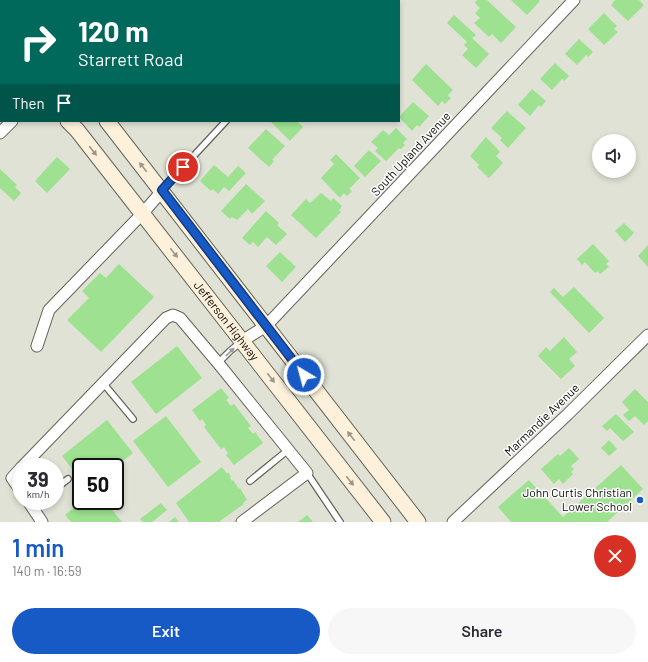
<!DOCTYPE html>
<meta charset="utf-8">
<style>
body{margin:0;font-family:Barlow,sans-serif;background:#f7f7f7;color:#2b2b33;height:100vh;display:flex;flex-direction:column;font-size:15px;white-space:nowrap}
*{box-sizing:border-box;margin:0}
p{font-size:13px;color:#7c7c81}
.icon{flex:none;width:22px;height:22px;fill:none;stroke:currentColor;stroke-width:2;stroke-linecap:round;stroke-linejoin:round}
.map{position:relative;height:522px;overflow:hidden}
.drawer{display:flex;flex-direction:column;background:#fff;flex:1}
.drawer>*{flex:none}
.top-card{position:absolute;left:0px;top:0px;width:400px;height:122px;box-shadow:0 2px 6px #0003;background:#00695c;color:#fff;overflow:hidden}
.tools{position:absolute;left:592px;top:134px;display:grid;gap:8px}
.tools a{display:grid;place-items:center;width:44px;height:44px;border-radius:50%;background:#fff;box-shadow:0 2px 6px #0003;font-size:20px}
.speed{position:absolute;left:12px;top:458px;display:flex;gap:8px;font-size:20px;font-weight:700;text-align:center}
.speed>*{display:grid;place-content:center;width:52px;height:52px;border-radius:50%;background:#fff;box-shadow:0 2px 6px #0003;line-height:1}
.speed small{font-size:10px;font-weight:400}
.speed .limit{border:2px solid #111;border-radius:6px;background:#fff;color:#111}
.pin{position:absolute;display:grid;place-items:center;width:34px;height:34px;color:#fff;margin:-17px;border:2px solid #fff;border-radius:50%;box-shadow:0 1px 4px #0007}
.me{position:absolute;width:44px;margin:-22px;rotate:323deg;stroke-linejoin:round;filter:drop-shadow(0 0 3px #0008)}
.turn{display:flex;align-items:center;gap:14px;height:84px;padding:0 12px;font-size:18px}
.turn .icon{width:52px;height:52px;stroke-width:2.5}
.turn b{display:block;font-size:28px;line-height:34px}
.then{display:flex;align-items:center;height:38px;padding:0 12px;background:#0003;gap:8px;font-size:15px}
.round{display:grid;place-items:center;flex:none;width:42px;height:42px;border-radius:21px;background:#f7f7f7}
.overview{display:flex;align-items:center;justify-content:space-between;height:68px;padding:0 12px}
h1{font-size:24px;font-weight:600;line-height:30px;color:#185ac5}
.button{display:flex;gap:8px;margin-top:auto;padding:8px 12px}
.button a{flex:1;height:46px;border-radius:24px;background:#185ac5;color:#fff;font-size:16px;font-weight:600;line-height:46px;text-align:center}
.button a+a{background:#f7f7f7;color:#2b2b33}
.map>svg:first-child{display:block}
.building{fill:#9de191}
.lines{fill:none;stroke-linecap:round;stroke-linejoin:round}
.service-casing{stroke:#636459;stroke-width:8}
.minor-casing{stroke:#636459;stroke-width:13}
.secondary-casing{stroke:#636459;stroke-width:17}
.service{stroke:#fff;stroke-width:5.5}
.minor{stroke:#fff;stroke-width:11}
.secondary{stroke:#fef1db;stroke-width:15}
.oneway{fill:#9d9587}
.oneway2{fill:#9e9e9c}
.route-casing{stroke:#103a80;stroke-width:10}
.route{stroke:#185ac5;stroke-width:7}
.poi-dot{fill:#185ac5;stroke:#fff;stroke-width:1.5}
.labels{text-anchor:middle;stroke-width:3;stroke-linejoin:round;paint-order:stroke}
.street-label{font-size:12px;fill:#0c0c08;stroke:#fff}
.poi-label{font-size:12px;fill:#0c0c08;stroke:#fff;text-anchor:end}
</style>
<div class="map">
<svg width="648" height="522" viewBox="0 0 648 522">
<rect width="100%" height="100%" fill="#e0e2d5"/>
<g class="building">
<polygon points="477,0 487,0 516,27 501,43 492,34 489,37 474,23 480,18 475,13 480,8 475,3"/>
<polygon points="511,0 539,0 540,1 527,15"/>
<polygon points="615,0 639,0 644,5 628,21 611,5"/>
<polygon points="604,13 617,26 614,29 618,32 604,45 588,29"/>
<polygon points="454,15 476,35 472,38 489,54 476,68 462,55 468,49 464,45 467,42 447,23"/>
<polygon points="579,39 593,52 588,57 586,55 577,65 565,54"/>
<polygon points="555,63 569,76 564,81 562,79 552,90 540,79"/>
<polygon points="426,64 453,90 448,95 451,98 445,104 442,101 438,106 412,80"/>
<polygon points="532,89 546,101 541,107 539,105 530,116 518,105"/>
<polygon points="413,102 429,116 419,127 417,125 412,131 399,117"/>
<polygon points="507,111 526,128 508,148 500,140 502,138 491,128"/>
<polygon points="270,121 297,121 303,127 290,141"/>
<polygon points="396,128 407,139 403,143 405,145 401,149 399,148 386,161 375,151 378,148 371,142 383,130 389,135"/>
<polygon points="266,129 285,146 272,160 274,161 269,167 248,148"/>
<polygon points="486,137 500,152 496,156 503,163 489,178 477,167 479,165 470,156"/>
<polygon points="369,150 381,161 365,177 354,166"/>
<polygon points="336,154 360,178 349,189 352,191 347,196 344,193 340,198 321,178 334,164 330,160"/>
<polygon points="57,157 70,169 47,193 35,181"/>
<polygon points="214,165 228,177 238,166 246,173 229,191 224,187 218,194 213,189 211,191 200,181"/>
<polygon points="0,169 17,185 15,187 21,193 14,201 0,188"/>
<polygon points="246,184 265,201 252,214 248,209 237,220 232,217 230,219 221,211"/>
<polygon points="321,193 331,201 333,198 342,206 339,210 341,212 316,238 291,215 306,199 310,203"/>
<polygon points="266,211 279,223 277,225 287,234 276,245 267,237 258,247 253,242 250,245 242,238"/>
<polygon points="624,223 634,233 625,242 615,231"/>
<polygon points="593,244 609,261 606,264 609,267 600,274 598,271 595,273 585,262 582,265 577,259"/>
<polygon points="648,245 648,267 638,256"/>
<polygon points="280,252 296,267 282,282 266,266"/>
<polygon points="119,264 154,297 101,352 67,320 89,298 82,291 100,273 106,278"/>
<polygon points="574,287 604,318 589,333 550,292 554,288 563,297"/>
<polygon points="564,337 577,352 569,359 575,366 561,379 538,356 546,347 550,351"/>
<polygon points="177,346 202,378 156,414 131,382"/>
<polygon points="221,388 229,398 226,400 231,406 234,404 251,426 248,428 253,434 255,432 263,443 234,465 226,455 228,453 224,447 221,449 204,427 206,425 202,419 200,421 192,410"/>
<polygon points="635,389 648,402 648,421 644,425 635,416 629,421 623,415 629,410 622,402"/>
<polygon points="616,414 634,432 623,441 610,428 607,431 602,426"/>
<polygon points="166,416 201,462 168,487 133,441"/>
<polygon points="107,420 133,453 115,467 81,467 81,480 62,456"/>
<polygon points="609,440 617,449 609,456 601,448"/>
<polygon points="569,448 579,459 571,466 574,469 571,472 573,474 563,484 559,479 554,484 541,469 558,454 560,456"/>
<polygon points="621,465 643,489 607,522 511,522 498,507 529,480 563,517"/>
<polygon points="222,467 227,474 228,472 231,477 230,478 232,481 233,480 239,489 240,488 247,500 243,503 244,504 220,521 221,522 189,522 176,503"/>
<polygon points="82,501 105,501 122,522 71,522 65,515"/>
<polygon points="161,503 167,510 152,522 143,522 140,519"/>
<polygon points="307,515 313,522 298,522"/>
<polygon points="175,517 179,522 169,522"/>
</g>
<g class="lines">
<g class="service-casing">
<g id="service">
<polyline points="207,1 208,0"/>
<polyline points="339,1 340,0"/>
<polyline points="0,82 1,81"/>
<polyline points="162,190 226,121"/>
<polyline points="218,363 230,351 241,342"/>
<polyline points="103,383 133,419"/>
<polyline points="307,473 340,522"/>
<polyline points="250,481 288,450"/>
<polyline points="55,489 68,479"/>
<polyline points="31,507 39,501"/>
</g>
</g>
<g class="minor-casing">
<g id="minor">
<polyline points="126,1 127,0"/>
<polyline points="0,133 12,121"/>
<polyline points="242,341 266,326 574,0"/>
<polyline points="37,346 49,310 143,213 162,191"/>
<polyline points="22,467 166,318 173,315 180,318 218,363 307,473 242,522"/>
<polyline points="21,468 12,478 21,491"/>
<polyline points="28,501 42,522"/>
<polyline points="453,522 567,415 648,335"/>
</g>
</g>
<g class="secondary-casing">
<g id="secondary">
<polyline points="0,18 1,18"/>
<polyline points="0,54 1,55"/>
<path id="s1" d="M68 121 77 130 383 522"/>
<polyline points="107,121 418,522"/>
</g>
</g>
<use href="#service" class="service"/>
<use href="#minor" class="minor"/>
<use href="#secondary" class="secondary"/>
</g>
<defs><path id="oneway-solid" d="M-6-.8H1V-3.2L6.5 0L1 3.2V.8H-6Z"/></defs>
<g class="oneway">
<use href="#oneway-solid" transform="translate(93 151) rotate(52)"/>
<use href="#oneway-solid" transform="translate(143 167) rotate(-128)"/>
<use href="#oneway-solid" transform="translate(174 253) rotate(52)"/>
<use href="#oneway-solid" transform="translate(271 378) rotate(52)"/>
<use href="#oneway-solid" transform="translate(351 436) rotate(-128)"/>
<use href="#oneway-solid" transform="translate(350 481) rotate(52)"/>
</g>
<use class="oneway2" href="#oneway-solid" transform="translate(230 352) rotate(-43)"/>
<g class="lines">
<g class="route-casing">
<polyline id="route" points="183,167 162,190 304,375"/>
</g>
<use href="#route" class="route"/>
</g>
<circle class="poi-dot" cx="640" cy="500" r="4"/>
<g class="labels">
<g class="street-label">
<text transform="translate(411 154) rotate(-47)" y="4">South Upland Avenue</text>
<text dy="4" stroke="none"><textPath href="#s1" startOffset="255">Jefferson Highway</textPath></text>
<text transform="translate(542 420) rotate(-44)" y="4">Marmandie Avenue</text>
</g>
<g class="poi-label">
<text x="632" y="497">John Curtis Christian<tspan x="632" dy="14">Lower School</tspan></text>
</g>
</g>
</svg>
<div class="tools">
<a><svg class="icon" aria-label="sound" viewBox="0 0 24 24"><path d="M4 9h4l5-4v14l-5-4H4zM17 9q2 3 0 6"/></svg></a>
</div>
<div class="speed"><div>39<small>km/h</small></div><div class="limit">50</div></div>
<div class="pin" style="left:183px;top:167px;background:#d93025"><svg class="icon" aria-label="arrive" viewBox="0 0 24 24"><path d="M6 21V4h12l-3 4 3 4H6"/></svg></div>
<svg class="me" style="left:304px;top:375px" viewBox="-20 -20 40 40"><circle r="17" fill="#185ac5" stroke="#fff" stroke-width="3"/><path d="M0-11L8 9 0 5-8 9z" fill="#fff"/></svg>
<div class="top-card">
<div class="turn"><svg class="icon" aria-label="right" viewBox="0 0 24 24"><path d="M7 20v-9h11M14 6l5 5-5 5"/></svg><div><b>120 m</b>Starrett Road</div></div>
<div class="then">Then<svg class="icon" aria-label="arrive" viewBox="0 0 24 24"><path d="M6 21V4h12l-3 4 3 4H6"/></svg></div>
</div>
</div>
<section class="drawer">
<div class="overview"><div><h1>1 min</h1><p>140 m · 16:59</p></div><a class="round" style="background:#d93025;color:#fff"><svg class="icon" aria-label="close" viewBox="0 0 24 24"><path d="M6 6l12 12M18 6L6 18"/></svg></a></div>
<div class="button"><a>Exit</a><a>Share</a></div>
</section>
